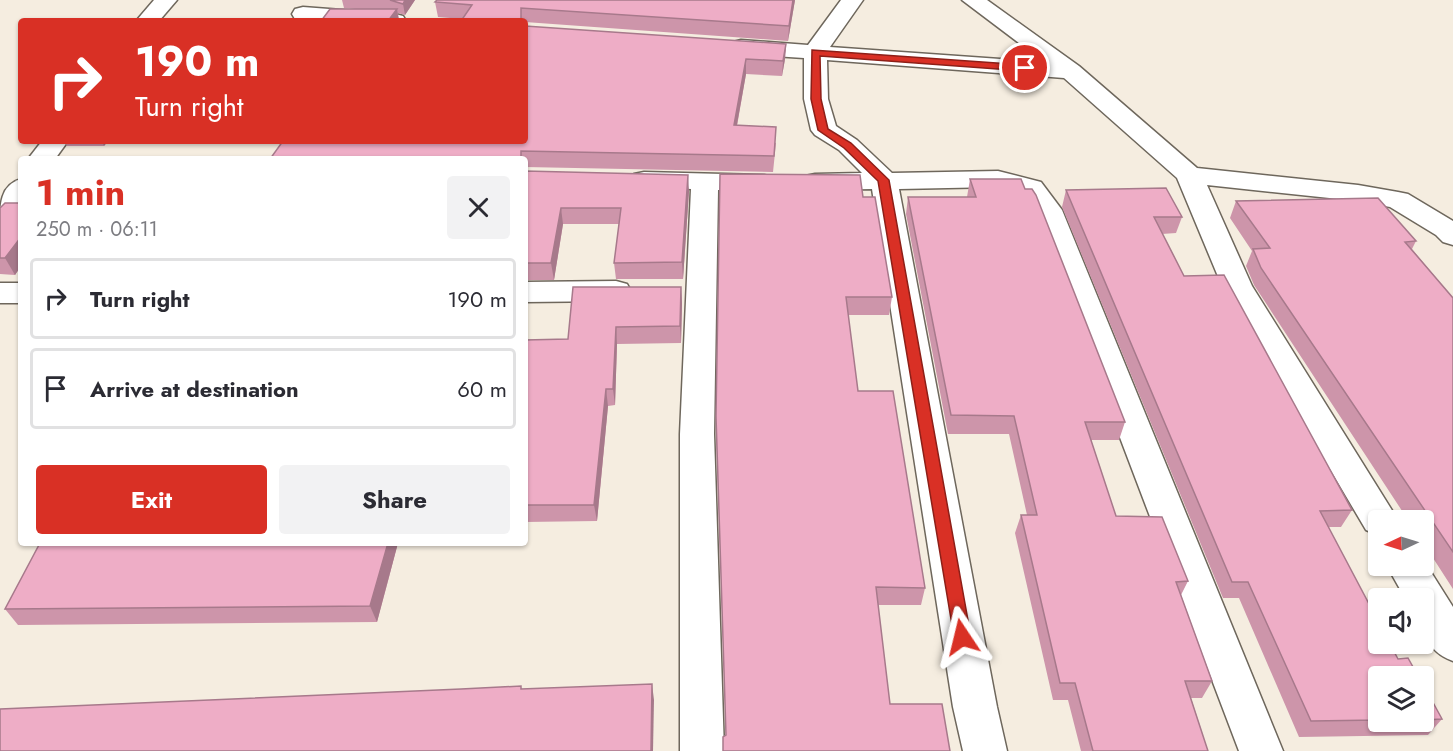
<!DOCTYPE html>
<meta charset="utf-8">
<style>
body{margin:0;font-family:Jost,sans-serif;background:#f2f2f3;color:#2b2b33;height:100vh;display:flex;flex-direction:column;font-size:22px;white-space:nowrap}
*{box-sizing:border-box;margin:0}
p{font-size:20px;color:#7c7c81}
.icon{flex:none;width:33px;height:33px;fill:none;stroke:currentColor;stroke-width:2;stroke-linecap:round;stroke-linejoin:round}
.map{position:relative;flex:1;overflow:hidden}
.panel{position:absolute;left:18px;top:156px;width:510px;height:390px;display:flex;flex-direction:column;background:#fff;border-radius:6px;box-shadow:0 2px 4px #0004}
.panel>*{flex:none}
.hud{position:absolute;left:18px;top:18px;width:510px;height:126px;border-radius:6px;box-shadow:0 2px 4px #0004;background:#d93025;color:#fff;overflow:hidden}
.needle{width:39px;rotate:266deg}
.controls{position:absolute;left:1368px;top:510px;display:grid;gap:12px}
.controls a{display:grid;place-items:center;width:66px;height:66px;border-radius:6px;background:#fff;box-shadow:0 2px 4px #0004;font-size:30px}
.pin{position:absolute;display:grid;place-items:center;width:51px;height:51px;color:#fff;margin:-26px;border:3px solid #fff;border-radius:50%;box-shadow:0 2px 6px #0007}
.me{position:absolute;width:66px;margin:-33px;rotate:350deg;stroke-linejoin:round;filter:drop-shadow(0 0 4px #0008)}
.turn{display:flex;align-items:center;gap:21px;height:126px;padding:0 18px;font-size:27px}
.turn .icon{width:78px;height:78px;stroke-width:2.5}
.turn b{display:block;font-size:42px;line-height:51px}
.round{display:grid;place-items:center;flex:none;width:63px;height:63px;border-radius:6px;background:#f2f2f3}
.head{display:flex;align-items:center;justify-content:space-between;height:102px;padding:0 18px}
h1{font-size:36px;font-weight:700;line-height:45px;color:#d93025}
.primary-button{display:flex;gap:12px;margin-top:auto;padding:12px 18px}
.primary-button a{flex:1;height:69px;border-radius:6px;background:#d93025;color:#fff;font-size:24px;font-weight:700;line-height:69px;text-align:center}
.primary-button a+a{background:#f2f2f3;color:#2b2b33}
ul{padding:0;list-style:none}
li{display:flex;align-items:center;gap:18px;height:81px;margin:0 12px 9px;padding:0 6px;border:3px solid #e1e1e2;border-radius:6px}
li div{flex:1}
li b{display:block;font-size:22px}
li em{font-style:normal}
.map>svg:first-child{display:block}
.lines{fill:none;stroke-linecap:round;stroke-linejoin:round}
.street-casing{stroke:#6e675c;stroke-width:3}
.street{fill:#fff;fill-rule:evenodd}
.wall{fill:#cd95aa}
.shaded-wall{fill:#a7798b}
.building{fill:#eeadc6;stroke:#a7798b;stroke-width:1.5}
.route{fill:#d93025;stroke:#8d1f18;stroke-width:1.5}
</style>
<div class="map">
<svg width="1453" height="751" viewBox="0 0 1453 751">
<rect width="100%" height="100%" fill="#f5ede0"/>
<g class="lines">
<g class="street-casing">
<g id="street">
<polygon points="154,0 177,0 159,21 136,21"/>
<polygon points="841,0 863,0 830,47 1044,62 962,0 987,0 1079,66 1197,168 1358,185 1398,192 1408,194 1453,221 1453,245 1443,242 1436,235 1390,207 1358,201 1207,185 1252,286 1398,520 1378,520 1378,535 1366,530 1222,286 1177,178 1064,78 827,60 828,99 836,126 857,140 892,173 998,171 1041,182 1062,210 1283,751 1239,751 1034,211 1021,194 997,187 899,189 997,707 1007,751 963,751 953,707 872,189 815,190 805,188 802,182 805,176 815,174 862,173 839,150 815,135 811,130 804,99 804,58 741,54 733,52 730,47 733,42 741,40 808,45"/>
<polygon points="303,7 395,14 403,16 406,21 309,21 295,19 292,14 295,9"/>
<polygon points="42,141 68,141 55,159 28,159"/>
<polygon points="644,172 764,175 774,177 777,183 774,189 764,191 718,190 714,434 724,751 680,751 680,434 691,189 634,186 631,180 634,174"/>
<path d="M21 179V206L10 222 0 224C0 205 0 185 21 179Z"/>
<polygon points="616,281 627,284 631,291 627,298 616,301 525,302 525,282"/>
<rect x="0" y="283" width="21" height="20"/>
<path d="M1424 561 1453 607V661C1422 650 1424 627 1424 598H1405L1387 566H1424Z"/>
</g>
</g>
<use href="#street" class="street"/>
</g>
<g class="wall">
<polygon points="342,0 415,0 405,15 398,13 399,21 321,21 355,9 344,8"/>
<polygon points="795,0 788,41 525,22 525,21 461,21 462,19 438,17 435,2"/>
<polygon points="786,44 785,59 782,76 746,74 737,126 776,143 773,172 525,167 525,159 270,159"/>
<polygon points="64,141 108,141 104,146 67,146"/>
<polygon points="525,171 689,191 683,279 616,279 614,263 619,224 563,224 554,280 525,280"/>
<polygon points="970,179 1025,189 1125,422 1119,440 1091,440 1116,516 1188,581 1181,595 1212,681 1202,698 1191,698 1208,751 1081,751 1068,700 1053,700 1015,533 1021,515 1027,515 1009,434 948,434 906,214 908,197 967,197"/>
<polygon points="1066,190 1182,217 1176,233 1162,234 1184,276 1352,510 1341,527 1329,527 1378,676 1378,722 1424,722 1424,686 1442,719 1428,735 1299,737 1239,598 1223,598 1062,207"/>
<polygon points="863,197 892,297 889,315 848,315 858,391 925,588 921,605 878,605 726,735 716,434"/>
<polygon points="1236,201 1416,241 1412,249 1453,298 1453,589 1424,544 1424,520 1408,520 1254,285 1246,266 1252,251 1230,218"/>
<polygon points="21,203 21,266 15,275 0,274 0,208"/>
<polygon points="681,287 682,303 681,343 617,344 615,405 608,406 597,521 525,522 525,340 568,339"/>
<polygon points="398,543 377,622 18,625 5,609"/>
</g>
<g class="shaded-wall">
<polygon points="405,0 415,0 405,15 403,4"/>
<polygon points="793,0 795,0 788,41 789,26"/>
<polygon points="397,9 399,21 388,21"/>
<polygon points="786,44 785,59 782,76 783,61"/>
<polygon points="746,59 746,74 734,141 734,125"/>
<polygon points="102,141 108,141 104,146"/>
<polygon points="688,175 689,191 683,279 682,262"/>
<polygon points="561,208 563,224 554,280 551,263"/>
<polygon points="21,237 21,266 15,275 5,258"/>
<polygon points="681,287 682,303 681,343 680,326"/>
<polygon points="616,327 617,344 615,405 613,389"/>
<polygon points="606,389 608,406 597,521 594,505"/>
<polygon points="388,543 398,543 377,622 370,606"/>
<polygon points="652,684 654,700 653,751 651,751"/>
</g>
<g class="building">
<polygon points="390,0 405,0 403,4"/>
<polygon points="437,0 793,0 789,26 521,8 521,21 461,21 472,5 435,2"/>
<polygon points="330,9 397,9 388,21 321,21"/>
<polygon points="525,26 786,44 783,61 746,59 734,125 776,127 774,156 521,151 521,159 270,159 283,141 525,141"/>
<polygon points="86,157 121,157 120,159 84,159"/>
<polygon points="525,171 688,175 682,262 614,263 621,208 561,208 551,263 525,263"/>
<polygon points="720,174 860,175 863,197 875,197 892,297 846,297 858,391 893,391 925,588 876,587 890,704 942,704 950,751 723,751 723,737 726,735 716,416"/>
<polygon points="970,179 1021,179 1025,189 1032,189 1036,195 1125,422 1085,422 1116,516 1162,517 1188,581 1176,582 1212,681 1185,681 1208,751 1093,751 1075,683 1060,683 1021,515 1037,515 1014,416 951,415 908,197 976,197"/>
<polygon points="1166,188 1182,217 1154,217 1184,276 1224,275 1352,510 1320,511 1378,621 1378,644 1390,644 1398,659 1408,658 1418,676 1378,676 1378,720 1311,721 1248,582 1232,582 1066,190"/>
<polygon points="1378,198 1416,241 1405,242 1453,298 1453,552 1261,268 1253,249 1270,248 1236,201"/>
<polygon points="5,203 21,203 21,237 5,258 0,258 0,208"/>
<polygon points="573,287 681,287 680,326 616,327 613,389 606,389 594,505 525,505 525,340 568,339"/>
<polygon points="40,543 388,543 370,606 5,609"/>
<polygon points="652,684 651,751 0,751 0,709 461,689 521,686 521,689"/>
<polygon points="1424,686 1442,719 1424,720"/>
</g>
<polygon class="route" points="812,50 1025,65 1030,68 1025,71 820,56 821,99 828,129 851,143 889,180 971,637 968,642 962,644 956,642 954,637 878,181 844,148 818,130 811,99"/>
</svg>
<div class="controls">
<a><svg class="needle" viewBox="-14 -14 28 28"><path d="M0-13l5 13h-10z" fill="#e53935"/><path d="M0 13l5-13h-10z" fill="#7c7c81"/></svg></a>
<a><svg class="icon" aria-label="sound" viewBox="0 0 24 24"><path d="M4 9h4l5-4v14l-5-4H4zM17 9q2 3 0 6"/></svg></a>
<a><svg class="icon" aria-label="layers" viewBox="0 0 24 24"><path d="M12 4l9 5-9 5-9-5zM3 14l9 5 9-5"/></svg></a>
</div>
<div class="pin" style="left:1025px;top:68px;background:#d93025"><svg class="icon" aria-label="arrive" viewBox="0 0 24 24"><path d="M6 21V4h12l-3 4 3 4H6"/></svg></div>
<svg class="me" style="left:962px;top:637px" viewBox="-20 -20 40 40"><path d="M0-17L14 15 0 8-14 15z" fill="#d93025" stroke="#fff" stroke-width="4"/></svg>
<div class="hud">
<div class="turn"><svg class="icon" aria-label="right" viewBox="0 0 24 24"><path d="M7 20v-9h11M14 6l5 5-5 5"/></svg><div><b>190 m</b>Turn right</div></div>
</div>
<section class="panel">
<div class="head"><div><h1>1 min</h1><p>250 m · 06:11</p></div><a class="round"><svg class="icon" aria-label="close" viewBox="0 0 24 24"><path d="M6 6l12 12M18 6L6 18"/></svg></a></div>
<ul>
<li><svg class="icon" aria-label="right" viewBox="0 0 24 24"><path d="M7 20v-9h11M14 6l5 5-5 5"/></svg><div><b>Turn right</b></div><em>190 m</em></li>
<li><svg class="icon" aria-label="arrive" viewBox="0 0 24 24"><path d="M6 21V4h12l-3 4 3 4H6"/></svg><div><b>Arrive at destination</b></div><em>60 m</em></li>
</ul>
<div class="primary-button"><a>Exit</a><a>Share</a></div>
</section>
</div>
